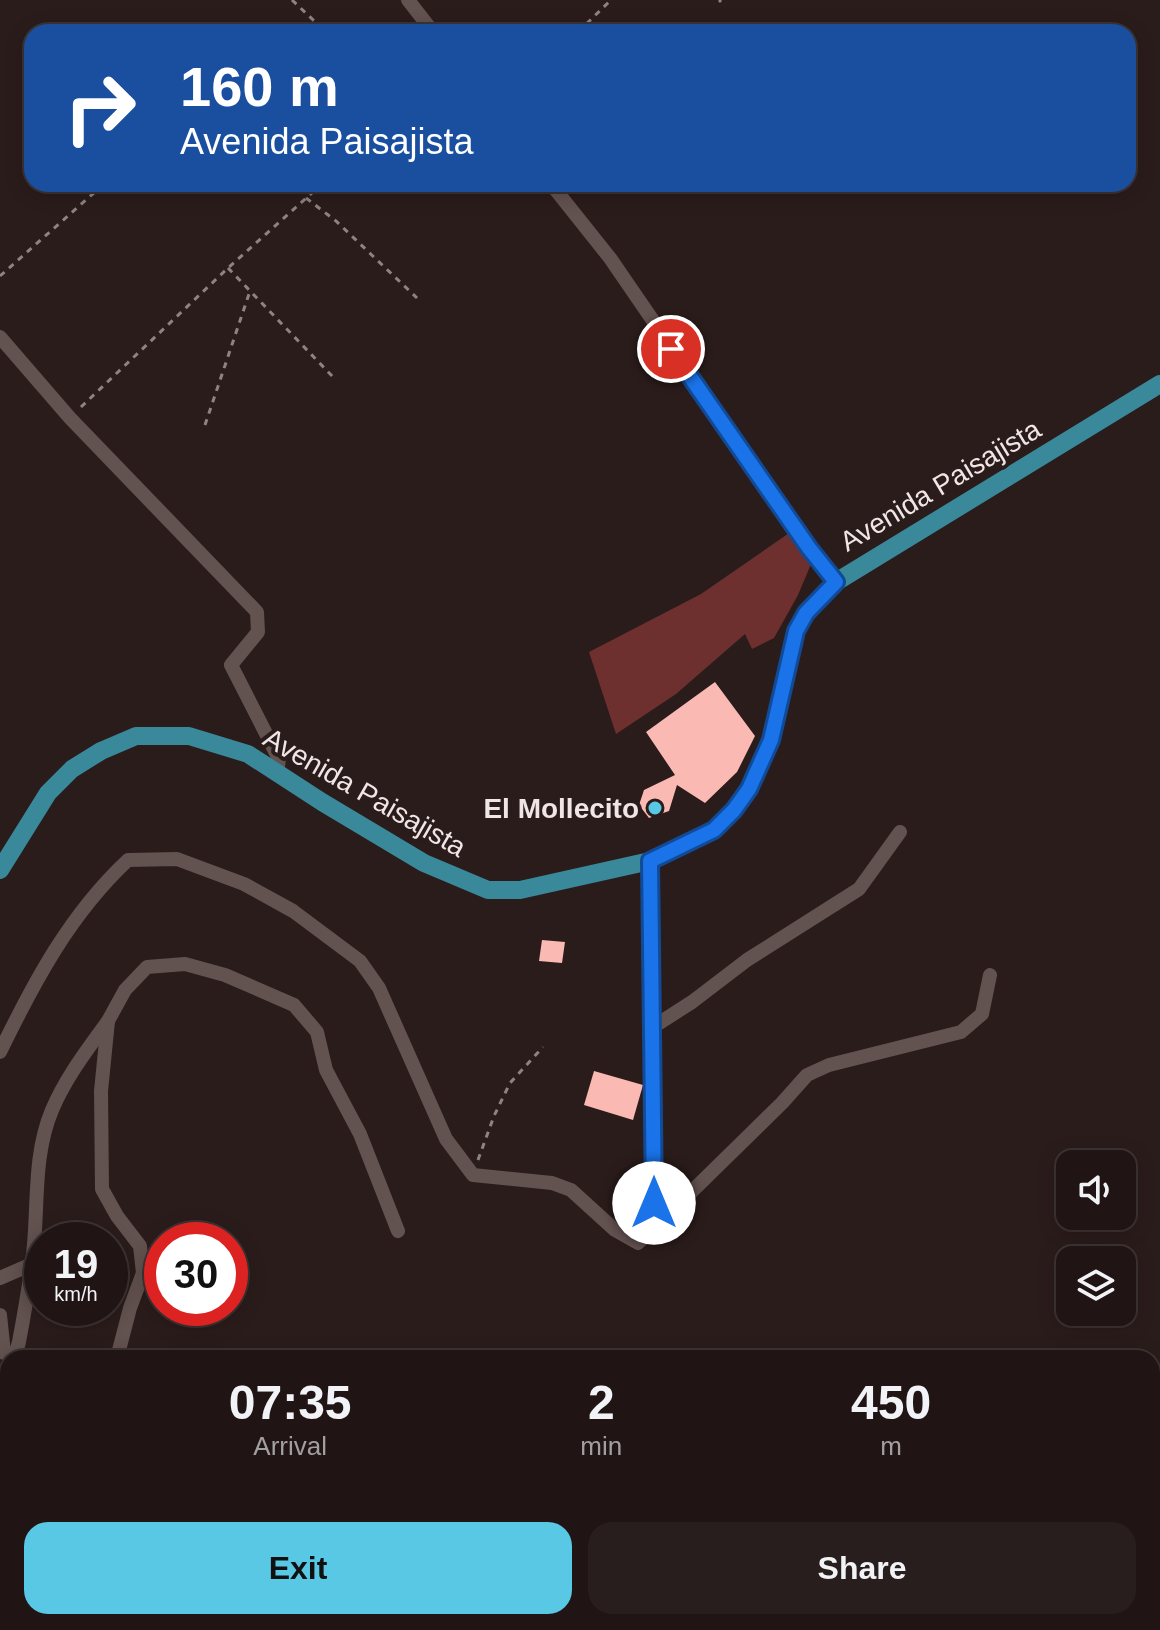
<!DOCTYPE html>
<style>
body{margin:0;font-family:Helvetica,sans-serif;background:#281e1d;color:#f1f3f6;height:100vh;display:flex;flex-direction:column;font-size:30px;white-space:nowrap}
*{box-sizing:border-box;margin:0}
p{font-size:26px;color:#a29fa0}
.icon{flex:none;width:44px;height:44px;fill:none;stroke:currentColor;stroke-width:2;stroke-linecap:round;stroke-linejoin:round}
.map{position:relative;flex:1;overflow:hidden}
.side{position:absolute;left:0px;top:1350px;width:1160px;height:280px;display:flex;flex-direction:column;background:#201514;border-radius:24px 24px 0 0;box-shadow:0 4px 20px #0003,0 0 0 2px #3d3434}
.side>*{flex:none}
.top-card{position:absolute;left:24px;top:24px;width:1112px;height:168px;border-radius:24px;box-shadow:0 4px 20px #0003,0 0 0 2px #3d3434;background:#1a4fa0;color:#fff;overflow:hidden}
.buttons{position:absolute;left:1056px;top:1150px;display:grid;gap:16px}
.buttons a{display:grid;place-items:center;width:80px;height:80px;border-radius:16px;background:#201514;box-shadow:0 4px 20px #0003,0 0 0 2px #3d3434;font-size:40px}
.speed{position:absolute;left:24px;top:1222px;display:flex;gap:16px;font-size:40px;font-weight:700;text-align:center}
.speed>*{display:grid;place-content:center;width:104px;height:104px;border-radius:50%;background:#201514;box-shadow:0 4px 20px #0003,0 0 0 2px #3d3434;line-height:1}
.speed small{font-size:20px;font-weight:400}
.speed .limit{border:12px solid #d22;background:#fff;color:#111}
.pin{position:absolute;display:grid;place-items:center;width:68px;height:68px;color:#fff;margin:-34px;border:4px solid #fff;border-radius:50%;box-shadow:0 2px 8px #0007}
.me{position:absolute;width:88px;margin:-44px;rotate:0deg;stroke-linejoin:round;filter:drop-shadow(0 0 6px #0008)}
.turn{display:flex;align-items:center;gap:28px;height:168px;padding:0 24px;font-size:36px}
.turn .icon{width:104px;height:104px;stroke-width:2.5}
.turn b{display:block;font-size:56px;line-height:68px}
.eta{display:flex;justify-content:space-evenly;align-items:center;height:136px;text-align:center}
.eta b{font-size:48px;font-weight:700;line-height:56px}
.button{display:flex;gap:16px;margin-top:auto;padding:16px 24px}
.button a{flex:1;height:92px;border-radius:24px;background:#59c8e5;color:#111;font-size:32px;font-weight:700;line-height:92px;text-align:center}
.button a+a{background:#281e1d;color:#f1f3f6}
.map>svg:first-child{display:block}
.green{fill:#6e302e}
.building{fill:#fab9b3}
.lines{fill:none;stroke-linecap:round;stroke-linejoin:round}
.path{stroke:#8f8382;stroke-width:3;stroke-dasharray:6 6;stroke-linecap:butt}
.minor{stroke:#625250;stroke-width:14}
.major{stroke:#39899b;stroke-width:18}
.route-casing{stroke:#114b97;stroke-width:20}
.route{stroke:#1a73e8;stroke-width:14}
.poi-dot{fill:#59c8e5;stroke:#2a1c1b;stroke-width:3}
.labels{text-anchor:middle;stroke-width:8;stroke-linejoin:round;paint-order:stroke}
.street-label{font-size:28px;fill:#f0e6e5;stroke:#2a1c1b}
.poi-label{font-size:28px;font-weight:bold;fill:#f0e6e5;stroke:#2a1c1b;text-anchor:end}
</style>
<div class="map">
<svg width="1160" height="1630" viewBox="0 0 1160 1630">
<rect width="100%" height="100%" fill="#2a1c1b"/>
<polygon class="green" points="792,531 814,557 798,595 774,638 752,649 745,634 676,694 616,734 589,652 701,594"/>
<g class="building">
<polygon points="715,682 755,736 737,772 705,803 677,785 669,811 649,818 639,805 644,790 675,775 646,732"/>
<polygon points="542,940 565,942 562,963 539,961"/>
<polygon points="594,1071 643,1085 633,1120 584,1105"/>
</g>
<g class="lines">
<g class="path">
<polyline points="292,0 326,32"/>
<polyline points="719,0 721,2"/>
<polyline points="578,32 611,0"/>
<polyline points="306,198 336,221 417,298"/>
<polyline points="228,268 334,378"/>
<polyline points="0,276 104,184"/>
<polyline points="81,407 228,268 322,184"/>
<polyline points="205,425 250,291"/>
<polyline points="478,1160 494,1116 510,1083 543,1047"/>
</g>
<g class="minor">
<polyline points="408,0 433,32"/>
<polyline points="551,184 610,258 809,548 836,582"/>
<polyline points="0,337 70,418 257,612 258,632 231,665 279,759 277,773"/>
<polyline points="650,861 654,1203 680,1203 782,1103 807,1075 829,1065 961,1032 982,1014 990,975"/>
<polyline points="653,1027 692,1002 747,960 859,889 900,832"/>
<path d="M0 1052C34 982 70 914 128 860L177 859 244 884 293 911 360 961 379 988 446 1139 473 1175 552 1183 571 1190 615 1230 638 1243 680 1203"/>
<polyline points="0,1278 30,1265"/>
<path d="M0 1315 4 1353 15 1356 19 1342C25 1310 31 1277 34 1244 38 1199 34 1153 52 1110 66 1077 87 1050 108 1021"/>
<polyline points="117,1358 130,1308 143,1273 140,1246 117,1216 102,1189 101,1091 108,1021 125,990 147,967 185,964 225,975 294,1005 317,1032 326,1070 360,1134 398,1231"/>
<polyline points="0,1502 8,1496"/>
<polyline points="1152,1613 1160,1610"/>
<polyline points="1064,1622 1066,1630"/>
<polyline points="5,1630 15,1622"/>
<polyline points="253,1630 266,1622"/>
<polyline points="808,1630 808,1622"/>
<polyline points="866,1630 877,1622"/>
<polyline points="1089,1630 1118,1622"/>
</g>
<polyline class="major" points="0,870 48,793 72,769 101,751 136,736 189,736 248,754 322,802 424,863 488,890 520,890 650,861 714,830 734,810 749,789 771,740 796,631 806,613 836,582 1160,384"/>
</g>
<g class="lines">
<g class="route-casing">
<polyline id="route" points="654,1203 650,861 714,830 734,810 749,789 771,740 796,631 806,613 836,582 809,548 671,349"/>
</g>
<use href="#route" class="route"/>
</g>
<circle class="poi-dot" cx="655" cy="808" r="8"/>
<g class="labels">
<g class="street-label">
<text transform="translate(940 485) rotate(-31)" y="10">Avenida Paisajista</text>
<text transform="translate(365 792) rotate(30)" y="10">Avenida Paisajista</text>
</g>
<g class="poi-label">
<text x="639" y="818">El Mollecito</text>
</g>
</g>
</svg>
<div class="buttons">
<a><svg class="icon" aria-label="sound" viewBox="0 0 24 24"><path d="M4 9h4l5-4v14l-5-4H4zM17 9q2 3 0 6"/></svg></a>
<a><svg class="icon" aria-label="layers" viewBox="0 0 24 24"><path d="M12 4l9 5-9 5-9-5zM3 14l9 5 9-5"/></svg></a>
</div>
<div class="speed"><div>19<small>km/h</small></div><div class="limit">30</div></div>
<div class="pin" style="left:671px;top:349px;background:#d93025"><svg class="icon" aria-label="arrive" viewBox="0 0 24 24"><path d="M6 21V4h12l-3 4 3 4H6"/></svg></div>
<svg class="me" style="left:654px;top:1203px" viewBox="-20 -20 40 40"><circle r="19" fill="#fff"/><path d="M0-13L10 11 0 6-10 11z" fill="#1a73e8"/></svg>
<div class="top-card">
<div class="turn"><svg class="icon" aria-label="right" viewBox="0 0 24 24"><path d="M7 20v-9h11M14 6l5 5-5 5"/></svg><div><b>160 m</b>Avenida Paisajista</div></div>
</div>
<section class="side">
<div class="eta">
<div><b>07:35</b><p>Arrival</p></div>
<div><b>2</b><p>min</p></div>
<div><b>450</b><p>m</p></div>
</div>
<div class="button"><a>Exit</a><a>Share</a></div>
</section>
</div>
